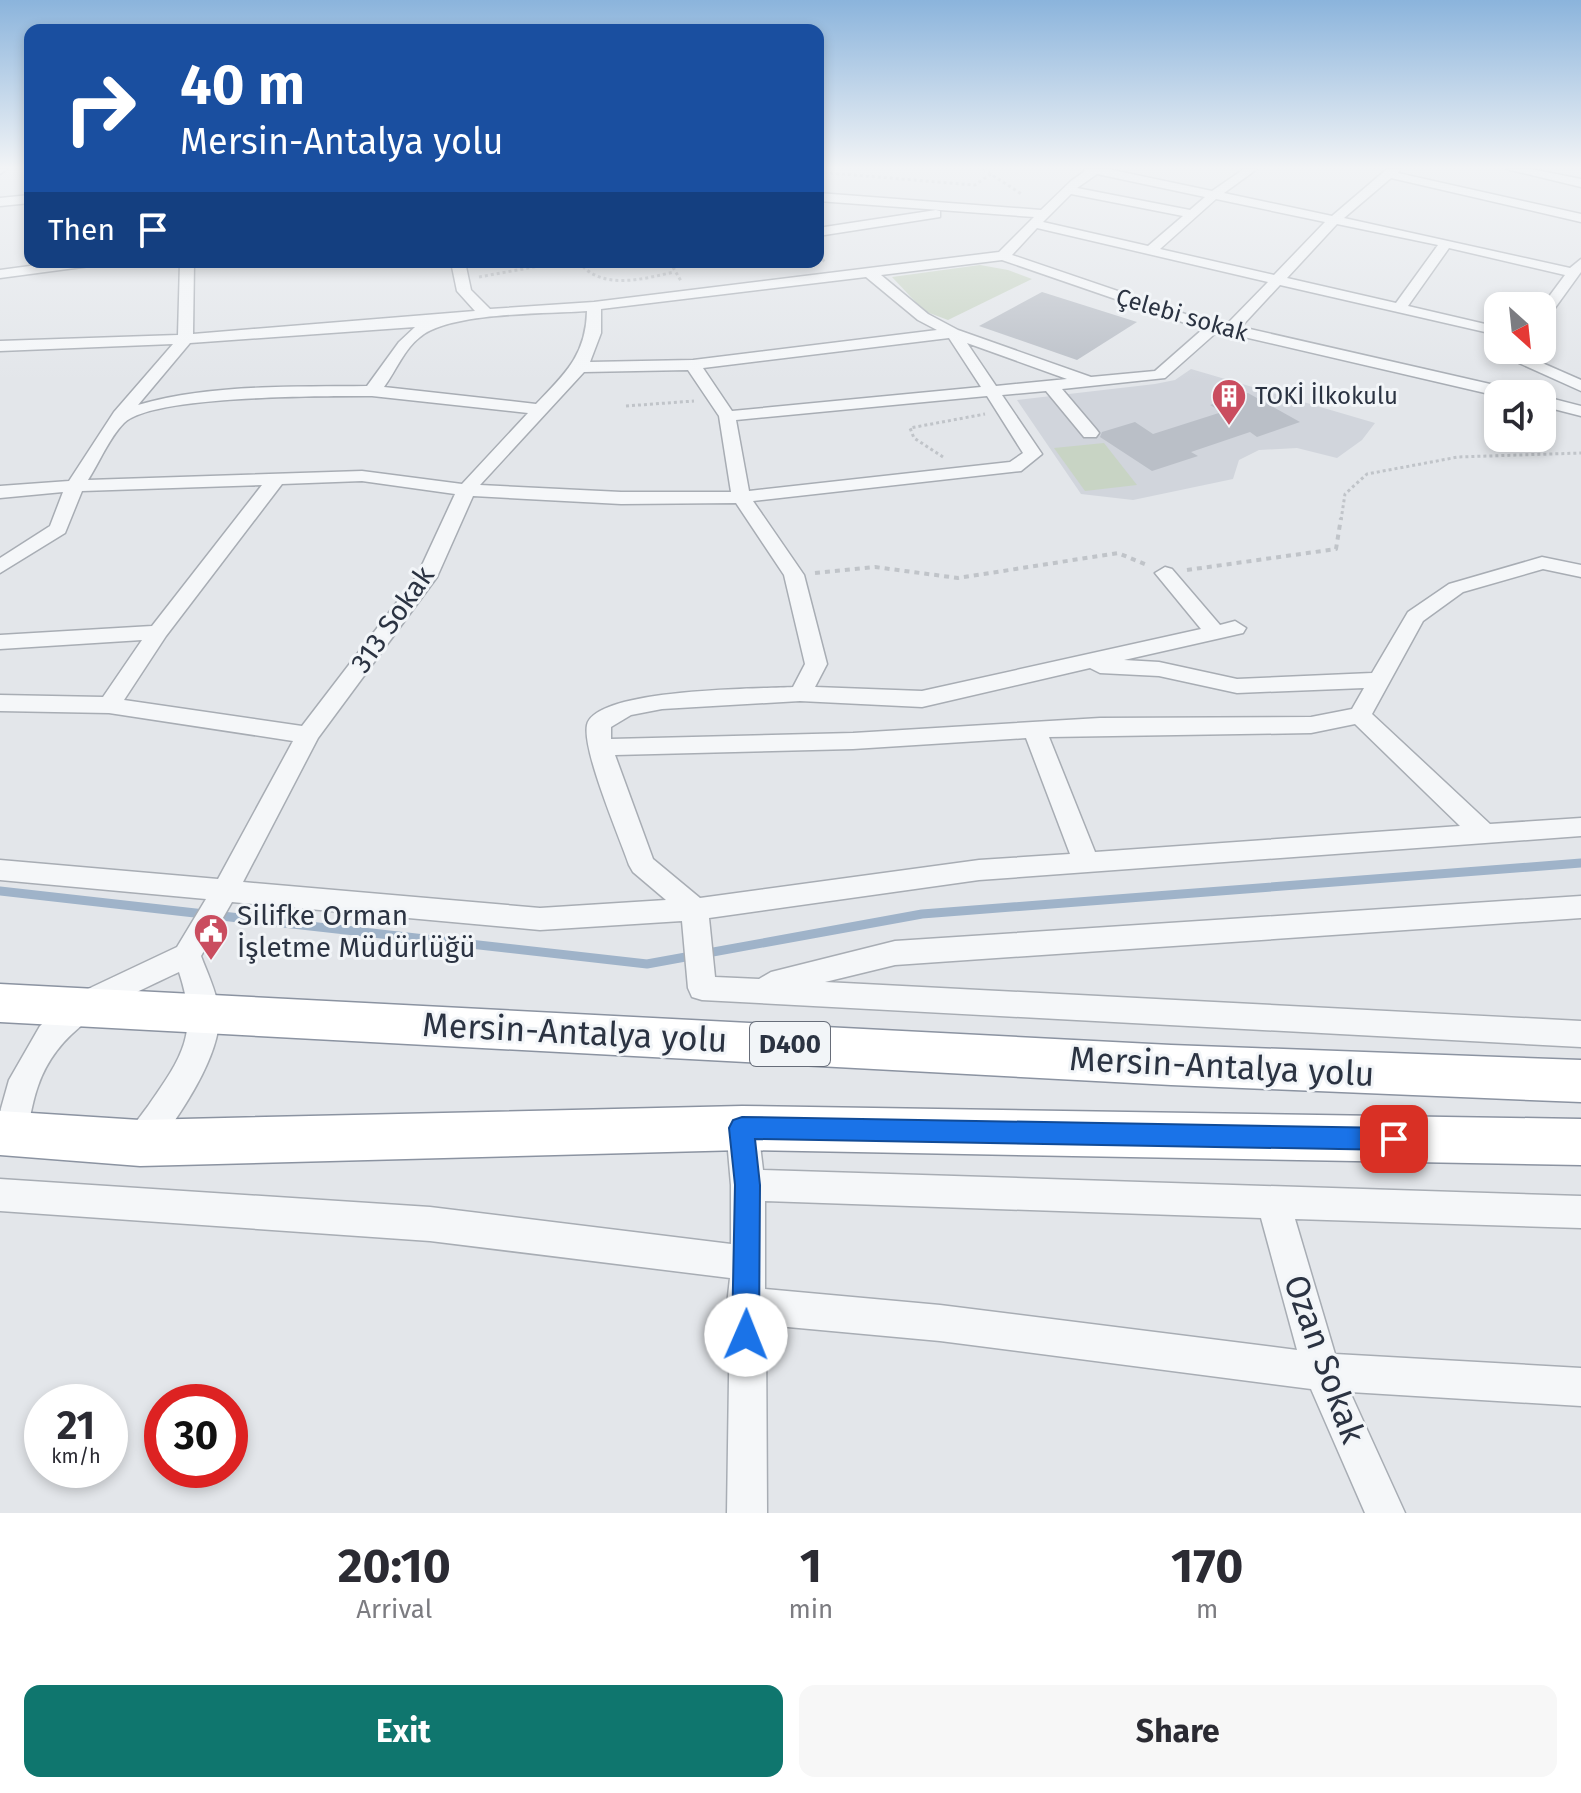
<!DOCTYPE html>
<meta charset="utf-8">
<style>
body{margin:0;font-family:"Fira Sans",sans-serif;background:#f7f7f7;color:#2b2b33;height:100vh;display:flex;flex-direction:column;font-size:30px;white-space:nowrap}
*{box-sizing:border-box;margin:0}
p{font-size:26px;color:#7c7c81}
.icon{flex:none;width:44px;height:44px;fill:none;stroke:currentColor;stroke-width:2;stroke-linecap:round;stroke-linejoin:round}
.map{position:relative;height:1513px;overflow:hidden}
.panel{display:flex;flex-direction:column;background:#fff;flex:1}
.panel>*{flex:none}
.banner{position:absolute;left:24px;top:24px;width:800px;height:244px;border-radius:16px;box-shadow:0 4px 12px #0003;background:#1a4fa0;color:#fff;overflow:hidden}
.needle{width:52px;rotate:153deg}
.controls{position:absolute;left:1484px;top:292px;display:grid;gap:16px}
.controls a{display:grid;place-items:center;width:72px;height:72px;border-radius:16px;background:#fff;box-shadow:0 4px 12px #0003;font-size:40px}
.speed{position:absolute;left:24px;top:1384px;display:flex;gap:16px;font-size:40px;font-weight:700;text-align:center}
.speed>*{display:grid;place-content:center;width:104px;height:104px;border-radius:50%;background:#fff;box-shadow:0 4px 12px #0003;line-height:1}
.speed small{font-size:20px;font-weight:400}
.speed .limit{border:12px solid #d22;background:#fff;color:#111}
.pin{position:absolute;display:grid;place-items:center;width:68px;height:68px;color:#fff;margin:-34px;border-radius:16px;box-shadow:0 4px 12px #0006}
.me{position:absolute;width:88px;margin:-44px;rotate:1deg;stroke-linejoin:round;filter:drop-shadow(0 0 6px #0008)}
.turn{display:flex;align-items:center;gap:28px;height:168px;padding:0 24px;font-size:36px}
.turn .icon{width:104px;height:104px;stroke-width:2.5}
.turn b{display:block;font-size:56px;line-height:68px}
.then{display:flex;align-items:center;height:76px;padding:0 24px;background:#0003;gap:16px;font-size:30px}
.eta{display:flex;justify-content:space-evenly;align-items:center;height:136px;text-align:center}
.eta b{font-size:48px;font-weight:700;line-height:56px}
.primary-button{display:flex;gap:16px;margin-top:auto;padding:16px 24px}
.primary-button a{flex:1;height:92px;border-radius:16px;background:#0f766e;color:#fff;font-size:32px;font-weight:700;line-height:92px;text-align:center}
.primary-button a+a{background:#f7f7f7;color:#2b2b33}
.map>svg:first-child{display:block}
.built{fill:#d1d5dc}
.green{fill:#c8d4c4}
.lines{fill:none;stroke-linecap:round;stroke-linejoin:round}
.stream{stroke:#9fb3c9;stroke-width:9}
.building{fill:#babfc7}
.minor-casing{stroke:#a8adb4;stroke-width:3}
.highway-casing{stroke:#8b93a1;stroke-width:3}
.path-far1{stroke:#c0c4c9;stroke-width:3;stroke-dasharray:3 3;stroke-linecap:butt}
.path{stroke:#c0c4c9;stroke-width:4;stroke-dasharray:5 5;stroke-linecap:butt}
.minor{fill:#f5f7f9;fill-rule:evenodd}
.highway{fill:#fff;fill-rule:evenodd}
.route{fill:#1a73e8;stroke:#114b97;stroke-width:2}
.labels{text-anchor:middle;stroke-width:6;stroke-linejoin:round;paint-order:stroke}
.far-street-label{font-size:24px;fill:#2b3342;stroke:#f2f5f8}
.far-poi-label{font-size:24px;fill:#2b3342;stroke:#f2f5f8;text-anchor:start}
.shield{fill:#f2f5f8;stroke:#676d79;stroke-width:2}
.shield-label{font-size:26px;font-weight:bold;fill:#2b3342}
.street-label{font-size:28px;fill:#2b3342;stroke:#f2f5f8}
.poi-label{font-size:28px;fill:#2b3342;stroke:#f2f5f8;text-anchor:start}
.near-street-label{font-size:34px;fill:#2b3342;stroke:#f2f5f8}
</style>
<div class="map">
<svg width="1581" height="1513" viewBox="0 0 1581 1513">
<rect width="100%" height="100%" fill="#e3e6ea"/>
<polygon class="built" points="1191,369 1375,423 1362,440 1337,458 1297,448 1259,450 1239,460 1233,479 1133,500 1081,494 1017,400 1155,384 1175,380"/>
<g class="green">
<polygon points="980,265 1008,270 1032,279 948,320 924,311 892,277"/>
<polygon points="1104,443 1137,485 1085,491 1054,448"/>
</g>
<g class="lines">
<polyline class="stream" points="0,891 647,964 922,914 1581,863"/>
</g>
<g class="building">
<polygon points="1042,292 1137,322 1077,360 979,326"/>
<polygon points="1248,393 1300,422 1257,437 1250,432 1191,452 1198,456 1152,471 1100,437 1102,432 1135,422 1153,434 1222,412 1210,405"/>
</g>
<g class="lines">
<g class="minor-casing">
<g id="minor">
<polygon points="0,169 7,169 0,174"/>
<path d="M1084 169H1108L1212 191 1244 169H1257L1224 193 1332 216 1387 169H1400L1398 173 1581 214V222L1391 178 1344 218 1570 268 1581 259V272L1547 319 1542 320V306L1565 275 1449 248 1408 306 1498 327V335L1280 285 1241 327 1512 389 1520 394 1498 396 1218 331 1165 378 1062 389 1096 429 1099 433 1096 437H1084L1046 391 1002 395 1042 454 1021 471 753 501 804 575 827 664 815 687 922 691 1201 629 1155 573 1165 567 1172 569 1220 625 1235 621 1246 628 1243 633 1124 660 1159 662 1237 679 1372 673 1408 612 1449 584 1542 557 1581 565V577L1543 569 1463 592 1423 621 1372 714 1490 824 1581 818V836L979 880 709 918 715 977 759 979 771 972 895 941 1581 896V918L895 965 825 982 1581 1021V1047L702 1000 692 997 688 988 682 921 540 930 232 902 201 956C207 972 216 991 219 1009 224 1054 177 1119 151 1154L140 1158 129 1154 124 1143C130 1129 139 1118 148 1106 183 1056 199 1033 179 972 123 999 60 1022 38 1086 31 1105 30 1126 21 1146L10 1150 0 1146V1112L9 1080 40 1026 71 997 177 947 206 899 0 880V860L218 879 293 741 109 713 0 711V695L103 697 142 640 0 649V635L152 626 262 485 82 491 65 533 0 573V558L50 526 63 492 0 498V486L69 481 114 412 173 344 0 351V341L178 335 180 262H194L193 334 475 311 457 291 451 262H465L471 290 490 309 594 302 999 252 1034 217 818 201V193L1041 210 1071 181 1085 171ZM1097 174 1205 197 1190 210 1077 188ZM1071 194 1183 216 1148 246 1043 222ZM1216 199 1325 222 1274 275 1160 249ZM1337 224 1438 245 1396 303 1287 278ZM1037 228 1268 282 1227 324 1194 317 1012 255ZM1002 260 1185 323 1204 328 1155 371 1091 377 958 330 928 314 881 275ZM866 277 918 320 937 330 693 360 590 362 601 333V309ZM587 311C586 355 565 374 536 404L384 387C396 371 404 349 420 337 450 312 546 314 587 311ZM415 327 399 342 367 386C294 387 208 384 138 405L190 343ZM949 338 981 387 732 411 703 368ZM967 343 1067 379 996 386ZM688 370 719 416 731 492H621L480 485 584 372ZM372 396 528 413 462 484 362 471 88 480C99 463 109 438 124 423 152 395 327 396 372 396ZM987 396 1023 453 1010 462 749 491 736 420ZM362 481 455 494 417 576 302 726 124 700 166 636 282 484ZM473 496 621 504 736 503 784 575 805 664 793 687C760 689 596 688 587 725 582 750 619 836 629 865L633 872 666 900 540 908 243 882 318 738 437 577ZM1090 668 1100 673 1159 676 1237 693 1364 688 1352 709 1311 717 1100 718 853 733 611 739V727L631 715 662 709 800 701 922 707ZM1355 724 1460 826 1095 852 1049 737 1311 733ZM1026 738 1070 854 979 860 700 898 653 859 615 755 853 749Z"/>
<polygon points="1506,169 1531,169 1581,179 1581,187"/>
<polygon points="30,195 30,203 0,206 0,198"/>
<polygon points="936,210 940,211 940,217 818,236 818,228"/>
<polygon points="60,262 97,262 90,266 0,278 0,270"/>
<polygon points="1515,351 1581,380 1581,391 1510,359 1510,353"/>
<polygon points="1542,396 1581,406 1581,416 1542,406"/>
<path d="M742 1113 753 1118 758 1128 763 1170 1581 1196V1228L1295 1219 1335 1354 1581 1368V1406L1350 1392 1405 1513H1365L1311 1389 940 1341 766 1325 767 1513H727L730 1311 727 1305 730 1278 430 1241 0 1211V1179L430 1207 731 1244V1185L726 1128 731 1118ZM765 1201 1261 1218 1297 1350 940 1305 765 1289Z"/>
</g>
</g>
<g class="highway-casing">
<g id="highway">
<polygon points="0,984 1171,1045 1581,1060 1581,1102 1171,1085 0,1022"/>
<polygon points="742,1106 1581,1119 1581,1165 742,1150 140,1166 0,1155 0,1111 140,1120"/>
</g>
</g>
<g class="path-far1">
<polyline points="983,169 1023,195"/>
<polyline points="818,172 975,185 991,174"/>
<polyline points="818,255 826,263"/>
<path d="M579 262C601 291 643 279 674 272"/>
<polyline points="656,262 669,263"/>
<polyline points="670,262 681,281"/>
<polyline points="479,277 561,262"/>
<polyline points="626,406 694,401"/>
<polyline points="943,457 914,438 910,428 985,414"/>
<polyline points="1341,520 1345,494 1367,474 1458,457 1581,453"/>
</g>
<g class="path">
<polyline points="1187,570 1336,549 1341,518"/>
<polyline points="815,573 875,567 958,578 1118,553 1147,565"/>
</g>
<use href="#minor" class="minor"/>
<use href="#highway" class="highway"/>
</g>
<linearGradient id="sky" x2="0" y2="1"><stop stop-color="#8bb4dc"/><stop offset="0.44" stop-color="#f2f4f6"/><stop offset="1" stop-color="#f2f4f6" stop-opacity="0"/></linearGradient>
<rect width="1581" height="381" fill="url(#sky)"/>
<polygon class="route" points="742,1117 1394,1128 1403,1131 1407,1139 1403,1147 1394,1150 755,1139 760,1185 759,1335 755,1345 746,1349 736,1345 732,1335 735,1185 729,1128 733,1120"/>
<defs>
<g id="building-pin" transform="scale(1.8)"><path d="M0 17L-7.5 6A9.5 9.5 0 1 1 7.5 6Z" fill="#ca4d5f" stroke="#f2f5f8"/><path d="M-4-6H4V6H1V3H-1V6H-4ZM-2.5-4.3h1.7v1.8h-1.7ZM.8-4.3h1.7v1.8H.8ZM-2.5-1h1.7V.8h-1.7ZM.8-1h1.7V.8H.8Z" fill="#fff"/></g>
<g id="civic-pin" transform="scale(1.8)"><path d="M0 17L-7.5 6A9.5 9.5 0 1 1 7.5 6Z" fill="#ca4d5f" stroke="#f2f5f8"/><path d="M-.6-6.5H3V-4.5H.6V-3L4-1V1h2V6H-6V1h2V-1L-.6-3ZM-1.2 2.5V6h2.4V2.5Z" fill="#fff"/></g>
</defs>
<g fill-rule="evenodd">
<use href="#building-pin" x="1229" y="396"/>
<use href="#civic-pin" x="211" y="931"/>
</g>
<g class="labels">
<g class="far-street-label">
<text transform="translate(1182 315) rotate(16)" y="8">Çelebi sokak</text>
</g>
<g class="far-poi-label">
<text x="1255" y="404">TOKİ İlkokulu</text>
</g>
<rect class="shield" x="750" y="1022" width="80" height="44" rx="6"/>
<g class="shield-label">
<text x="790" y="1053">D400</text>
</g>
<g class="street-label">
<text transform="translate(392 619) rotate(-55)" y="10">313 Sokak</text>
</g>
<g class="poi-label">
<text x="237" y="925">Silifke Orman<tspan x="237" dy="32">İşletme Müdürlüğü</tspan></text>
</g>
<g class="near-street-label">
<text transform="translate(575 1032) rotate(3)" y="12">Mersin-Antalya yolu</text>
<text transform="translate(1222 1066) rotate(3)" y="12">Mersin-Antalya yolu</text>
<text transform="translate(1325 1359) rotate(70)" y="12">Ozan Sokak</text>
</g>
</g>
</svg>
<div class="controls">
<a><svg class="needle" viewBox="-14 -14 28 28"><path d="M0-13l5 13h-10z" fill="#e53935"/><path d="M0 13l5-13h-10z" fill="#7c7c81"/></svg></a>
<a><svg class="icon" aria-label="sound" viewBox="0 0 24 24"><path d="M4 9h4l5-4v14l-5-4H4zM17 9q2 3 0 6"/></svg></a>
</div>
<div class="speed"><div>21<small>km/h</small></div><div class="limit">30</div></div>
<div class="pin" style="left:1394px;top:1139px;background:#d93025"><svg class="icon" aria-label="arrive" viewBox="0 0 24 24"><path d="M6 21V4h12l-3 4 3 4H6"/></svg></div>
<svg class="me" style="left:746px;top:1335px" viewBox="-20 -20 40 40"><circle r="19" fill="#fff"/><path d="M0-13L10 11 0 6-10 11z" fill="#1a73e8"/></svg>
<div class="banner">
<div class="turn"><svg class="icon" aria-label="right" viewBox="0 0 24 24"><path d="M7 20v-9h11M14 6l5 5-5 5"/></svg><div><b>40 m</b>Mersin-Antalya yolu</div></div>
<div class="then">Then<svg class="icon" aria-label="arrive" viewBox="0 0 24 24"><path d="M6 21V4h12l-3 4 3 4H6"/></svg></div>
</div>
</div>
<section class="panel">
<div class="eta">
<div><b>20:10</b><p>Arrival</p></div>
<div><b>1</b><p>min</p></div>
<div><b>170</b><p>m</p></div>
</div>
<div class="primary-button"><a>Exit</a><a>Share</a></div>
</section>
